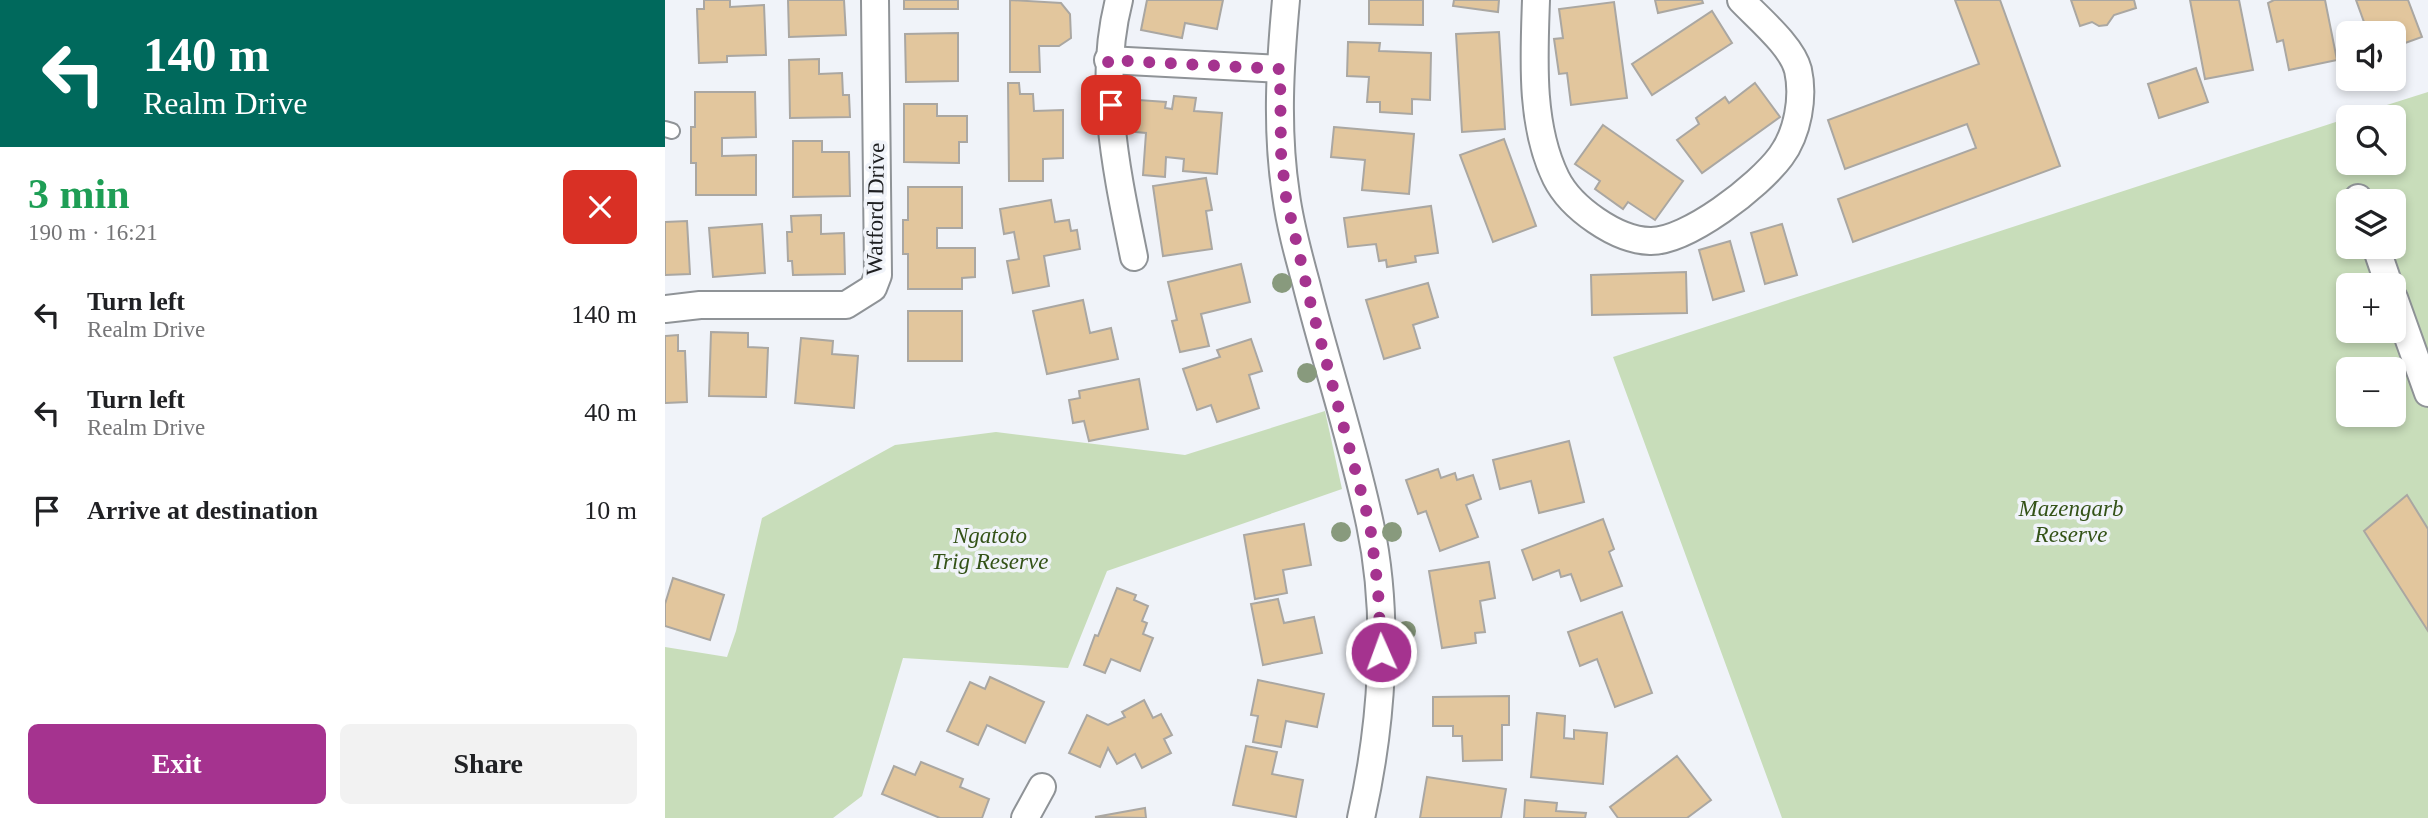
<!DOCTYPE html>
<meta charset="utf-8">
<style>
body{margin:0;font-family:"Times New Roman",serif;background:#f2f2f2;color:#202124;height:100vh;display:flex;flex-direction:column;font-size:26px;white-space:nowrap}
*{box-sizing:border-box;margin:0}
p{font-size:23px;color:#757577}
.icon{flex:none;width:38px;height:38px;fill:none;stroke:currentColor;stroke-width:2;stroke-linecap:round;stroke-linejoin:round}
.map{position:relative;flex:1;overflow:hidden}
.sheet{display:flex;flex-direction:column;background:#fff;width:665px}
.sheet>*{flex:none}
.guide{background:#00695c;color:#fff;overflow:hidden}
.fabs{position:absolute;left:1671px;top:21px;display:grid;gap:14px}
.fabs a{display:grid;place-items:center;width:70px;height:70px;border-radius:10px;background:#fff;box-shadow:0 4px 10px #0003;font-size:35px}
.pin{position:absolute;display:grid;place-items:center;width:60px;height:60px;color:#fff;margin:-30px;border-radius:14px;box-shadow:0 4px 10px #0006}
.me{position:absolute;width:77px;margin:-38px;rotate:358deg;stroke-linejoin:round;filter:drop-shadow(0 0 5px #0008)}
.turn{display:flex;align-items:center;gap:24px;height:147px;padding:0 28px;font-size:32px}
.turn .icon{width:91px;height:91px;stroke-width:2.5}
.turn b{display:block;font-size:49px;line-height:60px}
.round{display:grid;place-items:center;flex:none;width:74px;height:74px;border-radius:10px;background:#f2f2f2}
.overview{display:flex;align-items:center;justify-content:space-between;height:119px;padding:0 28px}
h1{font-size:42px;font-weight:700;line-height:52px;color:#1e9e55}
.cta{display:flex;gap:14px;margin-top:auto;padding:14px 28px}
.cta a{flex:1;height:80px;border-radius:10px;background:#a5338f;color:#fff;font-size:28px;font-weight:700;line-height:80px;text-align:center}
.cta a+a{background:#f2f2f2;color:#202124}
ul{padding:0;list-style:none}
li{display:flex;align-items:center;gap:21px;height:98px;padding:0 28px}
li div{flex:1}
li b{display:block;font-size:26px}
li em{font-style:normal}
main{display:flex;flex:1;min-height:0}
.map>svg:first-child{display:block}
.green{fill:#c8ddba;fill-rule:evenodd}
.building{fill:#e2c69d;stroke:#aaa7a2;stroke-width:2}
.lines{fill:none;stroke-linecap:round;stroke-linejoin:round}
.service-casing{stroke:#8f9397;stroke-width:18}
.minor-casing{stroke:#8f9397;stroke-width:30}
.service{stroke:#fff;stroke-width:14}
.minor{stroke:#fff;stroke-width:26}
.tree{fill:#889a7d}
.route{stroke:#a5338f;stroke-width:12;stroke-dasharray:0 21.6}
.labels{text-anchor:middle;stroke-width:7;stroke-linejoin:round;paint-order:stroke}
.street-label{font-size:23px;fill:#1e1f21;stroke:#f0f3f9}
.park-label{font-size:23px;font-style:italic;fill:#335217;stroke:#f0f3f9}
</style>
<main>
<section class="sheet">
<div class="guide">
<div class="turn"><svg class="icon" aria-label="left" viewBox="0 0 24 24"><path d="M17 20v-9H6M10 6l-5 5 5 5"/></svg><div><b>140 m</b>Realm Drive</div></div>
</div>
<div class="overview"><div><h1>3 min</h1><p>190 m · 16:21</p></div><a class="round" style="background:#d93025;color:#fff"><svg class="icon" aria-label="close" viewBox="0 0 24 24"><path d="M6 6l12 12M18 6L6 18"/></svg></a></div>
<ul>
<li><svg class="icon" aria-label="left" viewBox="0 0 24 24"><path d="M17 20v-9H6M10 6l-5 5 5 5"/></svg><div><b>Turn left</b><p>Realm Drive</p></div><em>140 m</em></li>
<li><svg class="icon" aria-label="left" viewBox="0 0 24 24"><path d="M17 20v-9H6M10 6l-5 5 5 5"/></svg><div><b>Turn left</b><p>Realm Drive</p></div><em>40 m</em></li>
<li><svg class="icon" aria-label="arrive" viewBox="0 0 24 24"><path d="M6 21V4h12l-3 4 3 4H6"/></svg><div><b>Arrive at destination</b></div><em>10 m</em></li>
</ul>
<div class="cta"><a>Exit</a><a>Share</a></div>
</section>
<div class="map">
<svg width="1763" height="818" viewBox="0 0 1763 818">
<rect width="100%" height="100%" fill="#f0f3f9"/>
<g class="green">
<path d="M1763 92V818H1117L948 357 1683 118 1684 163H1729V117H1684ZM1684 201H1729V247H1684ZM1684 285H1729V331H1684ZM1684 369H1729V415H1684Z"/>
<polygon points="660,411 677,489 442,571 403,668 238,658 197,796 168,818 0,818 0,647 62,657 71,631 97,518 230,445 331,432 520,455"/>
</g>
<g class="building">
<polygon points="39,0 65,0 65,7 99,5 101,55 62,56 62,62 34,63 32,9 39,9"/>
<polygon points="123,0 179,0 181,35 124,37"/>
<rect x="239" y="0" width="54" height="9"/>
<polygon points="345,0 396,3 405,14 406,38 394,46 374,46 375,72 345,72"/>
<polygon points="482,0 558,0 552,29 520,23 517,38 476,30"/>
<polygon points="704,0 758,0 758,25 704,24"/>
<polygon points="789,0 834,0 833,12 788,6"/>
<polygon points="990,0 1037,0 1038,3 993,13"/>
<polygon points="1290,0 1335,0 1395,166 1188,242 1173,199 1311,148 1302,124 1180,169 1163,120 1314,64"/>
<polygon points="1406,0 1469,0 1471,8 1449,15 1442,25 1434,26 1427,22 1415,26"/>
<polygon points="1525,0 1574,0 1588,70 1540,79"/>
<polygon points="1609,0 1660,0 1672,60 1624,70 1618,40 1612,42 1603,3"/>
<polygon points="1691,0 1743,0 1757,37 1729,47 1729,33 1703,33"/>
<polygon points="949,2 962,98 906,105 902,73 894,74 889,39 898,38 894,9"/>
<polygon points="1047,11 1067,43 987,95 967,64"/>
<polygon points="834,32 840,129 797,132 791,34"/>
<polygon points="293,33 293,81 241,82 240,34"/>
<polygon points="683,42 715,43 714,51 766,53 765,100 747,99 747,114 715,112 715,102 702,102 704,77 682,76"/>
<polygon points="154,59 154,74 177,73 178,95 184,95 185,117 125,118 124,60"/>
<polygon points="1531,68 1543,102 1494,118 1483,84"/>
<polygon points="343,83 354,83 355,94 368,94 369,111 398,110 398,158 378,159 378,181 344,181"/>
<polygon points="1090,83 1115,117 1037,173 1012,140 1034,124 1031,118 1060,97 1064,103"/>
<polygon points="30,92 90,92 91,137 57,138 57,156 91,155 91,195 31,195 31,163 26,163 26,127 30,127"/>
<polygon points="509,96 531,98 529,111 557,113 552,174 518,171 519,159 501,157 500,177 478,175 481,133 471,132 474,100 501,102 500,108 507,109"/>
<polygon points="239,104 272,104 272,116 302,116 302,142 294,142 294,163 239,162"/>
<polygon points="938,125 1018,181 990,220 963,202 958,209 930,189 935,181 910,164"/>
<polygon points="669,127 749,134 744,194 697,190 700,160 666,157"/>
<polygon points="839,139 871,226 828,242 795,155"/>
<polygon points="128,141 157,141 157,152 184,152 185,196 128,197"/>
<polygon points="541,178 547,210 541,211 547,249 498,256 488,186"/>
<polygon points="243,187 297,187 297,228 272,228 272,248 310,248 310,277 297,278 297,289 243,289 243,254 238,254 238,220 243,220"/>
<polygon points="386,200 390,222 404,220 406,231 412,230 415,249 379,256 384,286 348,293 342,261 354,259 349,232 339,234 335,209"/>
<polygon points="766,206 773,253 750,256 751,262 722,267 721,260 714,261 711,244 683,247 679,218"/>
<polygon points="156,215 156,234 179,233 180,274 128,275 127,261 123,261 122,232 127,232 126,216"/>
<polygon points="22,221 25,274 0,275 0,222"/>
<polygon points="97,224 100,273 48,277 44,228"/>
<polygon points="1117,224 1132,275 1100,284 1086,233"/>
<polygon points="1065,241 1079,291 1048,300 1034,250"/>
<polygon points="576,264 585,302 536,314 544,346 515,352 507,321 512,320 503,282"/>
<polygon points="1021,272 1022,313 927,315 926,275"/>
<polygon points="763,283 773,317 748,325 755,348 719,359 701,300"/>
<polygon points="418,300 425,333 446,328 453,359 382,374 368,311"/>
<rect x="243" y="311" width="54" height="50"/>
<polygon points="46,332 83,333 83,347 103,348 101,397 44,396"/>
<polygon points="13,335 13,351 20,351 22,402 0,403 0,336"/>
<polygon points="136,338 168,341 167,354 193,356 189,408 130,403"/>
<polygon points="586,339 597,371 584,375 594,408 552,422 546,405 532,410 518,369 555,357 552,350"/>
<polygon points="474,379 483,429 424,441 419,421 408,423 404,400 415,398 414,391"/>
<polygon points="904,441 919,502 874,513 866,481 835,489 828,460"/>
<polygon points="773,469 776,478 790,473 792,480 808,475 816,499 801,505 813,537 775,551 761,511 753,514 741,480"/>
<polygon points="1742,495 1763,529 1763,631 1699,531"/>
<polygon points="938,519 949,549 944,552 957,586 916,601 906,574 896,577 894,570 868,580 857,550"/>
<polygon points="639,524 646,565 618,570 622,593 590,599 579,535"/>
<polygon points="824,562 830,598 815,601 820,632 810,633 811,643 777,648 764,571"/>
<polygon points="8,578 59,595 45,640 0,626 0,604"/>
<polygon points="452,588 471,595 469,600 483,606 477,621 482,623 478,634 488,638 475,671 446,659 440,673 419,665 430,635 433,636"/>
<polygon points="613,599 619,623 649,617 657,653 598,665 586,604"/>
<polygon points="957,612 987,693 950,707 932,659 915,666 903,632"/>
<polygon points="325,677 379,702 360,743 322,725 313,745 282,731 305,682 320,689"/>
<polygon points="593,680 659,694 652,727 621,721 616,747 588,742 593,716 586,715"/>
<polygon points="844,696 844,725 837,725 837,760 798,761 797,736 788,736 788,726 768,726 768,697"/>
<polygon points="479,700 488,718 496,714 507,735 499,739 506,753 477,768 470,754 452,764 443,748 435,767 404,753 422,715 443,725 460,717 457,712"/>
<polygon points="872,713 900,716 899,738 909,739 909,730 942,733 938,784 866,777"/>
<polygon points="581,746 612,752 607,774 638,780 631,817 568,805"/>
<polygon points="1012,756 1046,800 1022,818 953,818 945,807"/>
<polygon points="256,762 298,779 295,787 324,799 317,818 275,818 217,794 229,766 250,775"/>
<polygon points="762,777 841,789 836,818 755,818"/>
<polygon points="860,800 892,803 891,811 921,813 920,818 859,818"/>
<polygon points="480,808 481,818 430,817"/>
</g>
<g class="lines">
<g class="service-casing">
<polyline id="service" points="0,129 7,131"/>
</g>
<g class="minor-casing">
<g id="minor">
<path d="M454 0C432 85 452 173 469 257"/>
<path d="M621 0C615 65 611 130 621 195 625 225 633 254 641 283 661 363 688 443 705 524 725 618 717 725 696 818"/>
<path d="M871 0C869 58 865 125 891 178 906 208 951 240 985 241 1022 242 1094 186 1116 156 1133 133 1139 97 1133 70 1127 46 1093 18 1076 0"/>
<polyline points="443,60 615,69"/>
<polyline points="1693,198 1694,201"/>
<polyline points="1711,247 1724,285"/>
<polyline points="1729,298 1763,393"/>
<polyline points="0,309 35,305 181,305 208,288 213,275 210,0"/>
<polyline points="360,818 377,787"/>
</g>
</g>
<use href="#service" class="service"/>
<use href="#minor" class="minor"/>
</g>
<g class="tree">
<circle cx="617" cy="283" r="10"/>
<circle cx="642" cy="373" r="10"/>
<circle cx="676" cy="532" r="10"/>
<circle cx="727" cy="532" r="10"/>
<circle cx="741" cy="631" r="10"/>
</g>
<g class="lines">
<polyline class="route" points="446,105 443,60 615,69 616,153 621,197 646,305 705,525 713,589 716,652"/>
</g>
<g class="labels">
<g class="street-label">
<text transform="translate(210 209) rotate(-89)" y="8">Watford Drive</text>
</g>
<g class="park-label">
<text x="1406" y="516">Mazengarb<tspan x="1406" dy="26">Reserve</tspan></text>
<text x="325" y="543">Ngatoto<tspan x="325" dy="26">Trig Reserve</tspan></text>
</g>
</g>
</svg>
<div class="fabs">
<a><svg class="icon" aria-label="sound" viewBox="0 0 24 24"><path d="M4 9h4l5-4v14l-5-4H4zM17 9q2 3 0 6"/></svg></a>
<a><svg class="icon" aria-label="search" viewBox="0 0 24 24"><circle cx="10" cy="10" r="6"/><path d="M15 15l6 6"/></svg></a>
<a><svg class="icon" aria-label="layers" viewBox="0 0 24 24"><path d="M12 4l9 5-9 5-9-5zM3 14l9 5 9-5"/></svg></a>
<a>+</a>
<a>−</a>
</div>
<div class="pin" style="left:446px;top:105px;background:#d93025"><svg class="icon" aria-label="arrive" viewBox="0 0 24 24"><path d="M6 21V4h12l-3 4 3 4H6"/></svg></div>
<svg class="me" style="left:716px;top:652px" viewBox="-20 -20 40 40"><circle r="17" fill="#a5338f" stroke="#fff" stroke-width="3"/><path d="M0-11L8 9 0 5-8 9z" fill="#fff"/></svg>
</div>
</main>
